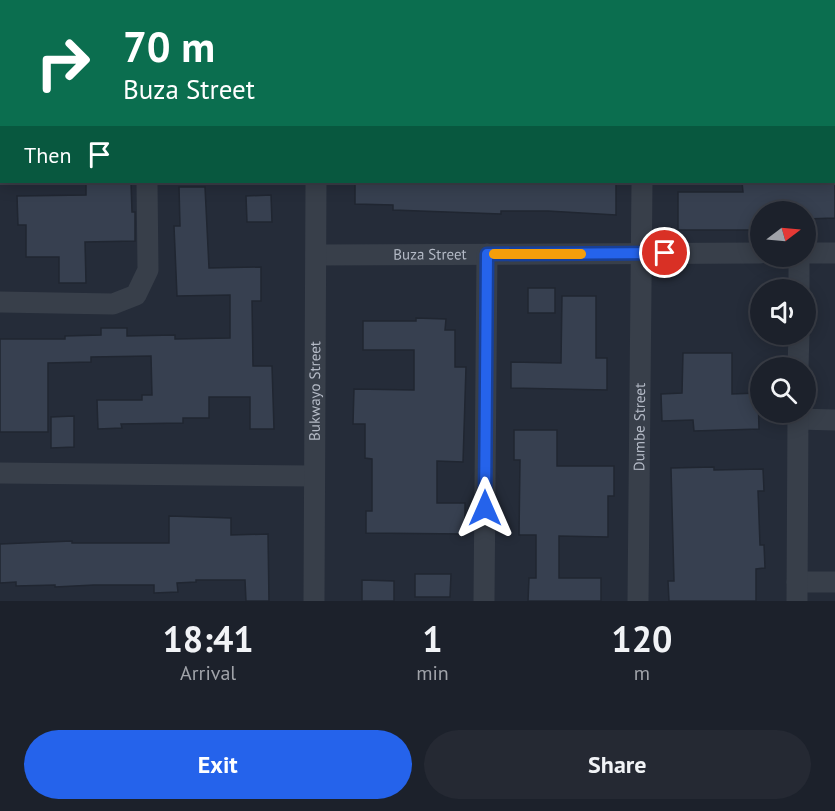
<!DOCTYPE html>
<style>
body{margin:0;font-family:"PT Sans",sans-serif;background:#252933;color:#f1f3f6;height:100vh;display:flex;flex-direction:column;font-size:22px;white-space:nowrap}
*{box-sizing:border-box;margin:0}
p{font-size:20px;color:#a0a3a9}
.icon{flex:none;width:33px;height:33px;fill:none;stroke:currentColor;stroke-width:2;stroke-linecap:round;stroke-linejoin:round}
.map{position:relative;height:601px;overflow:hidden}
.panel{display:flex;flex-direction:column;background:#1c212b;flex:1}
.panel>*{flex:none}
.hud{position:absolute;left:0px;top:0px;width:836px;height:183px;box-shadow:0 3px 15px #0003,0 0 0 2px #3a3e47;background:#0b6e4f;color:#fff;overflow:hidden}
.needle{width:39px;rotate:74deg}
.controls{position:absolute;left:750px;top:201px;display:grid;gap:12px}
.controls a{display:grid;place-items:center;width:66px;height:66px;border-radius:50%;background:#1c212b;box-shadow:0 3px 15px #0003,0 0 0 2px #3a3e47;font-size:30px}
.pin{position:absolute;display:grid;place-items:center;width:51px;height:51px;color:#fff;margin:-26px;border:3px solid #fff;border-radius:50%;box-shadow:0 2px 6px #0007}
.me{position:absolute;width:66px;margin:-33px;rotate:0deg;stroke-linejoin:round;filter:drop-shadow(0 0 4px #0008)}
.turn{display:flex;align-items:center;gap:21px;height:126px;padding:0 24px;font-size:27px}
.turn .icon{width:78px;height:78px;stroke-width:2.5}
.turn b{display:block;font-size:42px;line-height:51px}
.then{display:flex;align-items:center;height:57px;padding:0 24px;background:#0003;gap:12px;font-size:22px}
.eta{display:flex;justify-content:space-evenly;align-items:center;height:102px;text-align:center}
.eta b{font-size:36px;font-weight:700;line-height:42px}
.primary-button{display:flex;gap:12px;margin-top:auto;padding:12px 24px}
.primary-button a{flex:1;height:69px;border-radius:36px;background:#2563eb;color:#fff;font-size:24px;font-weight:700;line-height:69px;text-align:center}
.primary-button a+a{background:#252933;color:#f1f3f6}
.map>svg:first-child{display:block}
.building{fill:#374050;stroke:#202631;stroke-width:1.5}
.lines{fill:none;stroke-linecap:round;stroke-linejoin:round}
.minor{stroke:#383f4a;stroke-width:21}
.route-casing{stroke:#184099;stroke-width:15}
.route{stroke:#2563eb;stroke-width:10}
.slow{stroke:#f59e0b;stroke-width:10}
.labels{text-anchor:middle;stroke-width:6;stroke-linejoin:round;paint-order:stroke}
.street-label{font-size:15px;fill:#b4bac6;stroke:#1e242f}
</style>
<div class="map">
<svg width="835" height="601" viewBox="0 0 835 601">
<rect width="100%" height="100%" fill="#252c39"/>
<g class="building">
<polygon points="86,182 131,182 132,212 135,212 135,241 85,242 86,283 59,283 59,257 26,257 26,225 18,225 17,196 86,195"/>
<polygon points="355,182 616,182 616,215 548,211 501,211 501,214 393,210 393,205 355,204"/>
<polygon points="742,182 835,182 835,218 806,219 806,212 760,212 760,230 678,230 678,192 743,192"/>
<polygon points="179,187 205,187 209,268 261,267 261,301 252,301 253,366 272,366 274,429 250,429 250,397 209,397 209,418 183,418 183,423 121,424 122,428 98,429 97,400 142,400 142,395 152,395 151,356 91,357 91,362 48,363 48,432 0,432 0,339 65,339 65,336 101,335 101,328 127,328 127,336 175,335 175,339 230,338 230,295 177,296 174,226 180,226"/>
<polygon points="271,195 272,222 247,222 246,196"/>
<rect x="528" y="288" width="27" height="25"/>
<polygon points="562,296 596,296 596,358 607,358 607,390 511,388 511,362 561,363"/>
<polygon points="416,318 446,319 445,330 455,330 455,367 466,367 463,462 437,461 437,503 465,503 465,534 366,533 366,511 372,511 372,459 365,458 365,424 353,424 354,389 414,390 414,350 363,350 363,321 416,321"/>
<polygon points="683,353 732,353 732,394 758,393 759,429 694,431 693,420 662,421 661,394 682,393"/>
<polygon points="74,416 74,447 51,448 51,417"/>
<polygon points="514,430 557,430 557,466 614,466 614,496 608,496 608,537 559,536 559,578 601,578 601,601 528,601 529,578 536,578 536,535 519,535 520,460 514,460"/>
<polygon points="714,467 714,470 763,469 764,491 758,491 760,545 764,545 765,568 756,569 756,601 669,601 668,581 674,581 671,468"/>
<polygon points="169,516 231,518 231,535 268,534 269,601 246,601 245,580 196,580 196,582 177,583 178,592 154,593 154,585 94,585 55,587 55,585 16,586 16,582 0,583 0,544 72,541 72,543 169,543"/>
<polygon points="415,574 451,574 450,597 415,597"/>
<polygon points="362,580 394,581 394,601 362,601"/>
</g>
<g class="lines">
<g class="minor">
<polyline points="146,0 146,2"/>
<polyline points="643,0 643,2"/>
<polyline points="317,2 317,0"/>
<polyline points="486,2 486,0"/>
<polyline points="793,2 793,0"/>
<polyline points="834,93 835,93"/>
<polyline points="806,253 835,253"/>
<path id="s1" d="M316 255 760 253"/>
<polyline points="799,290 799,256"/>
<polyline points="0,302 113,304 136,295 148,270 147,182"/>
<polyline points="798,368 799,334"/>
<polyline points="798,419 835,420"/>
<polyline points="0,473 314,476"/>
<polyline points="797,582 835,582"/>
<path id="s2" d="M314 601 316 182"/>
<polyline points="484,601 487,254"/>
<path id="s3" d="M638 601 642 182"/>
<polyline points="797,601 798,412"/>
</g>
</g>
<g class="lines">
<g class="route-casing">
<polyline id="route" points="485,508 487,254 665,253"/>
</g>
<use href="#route" class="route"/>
<polyline class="slow" points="494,254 581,254"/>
</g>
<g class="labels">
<g class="street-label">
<text dy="5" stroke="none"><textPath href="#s1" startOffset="114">Buza Street</textPath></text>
<text dy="5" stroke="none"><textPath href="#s2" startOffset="210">Bukwayo Street</textPath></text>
<text dy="5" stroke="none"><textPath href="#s3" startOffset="174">Dumbe Street</textPath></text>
</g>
</g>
</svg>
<div class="controls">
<a><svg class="needle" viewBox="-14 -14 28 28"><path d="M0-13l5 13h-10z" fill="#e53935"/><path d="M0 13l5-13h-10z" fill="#a0a3a9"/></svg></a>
<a><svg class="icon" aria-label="sound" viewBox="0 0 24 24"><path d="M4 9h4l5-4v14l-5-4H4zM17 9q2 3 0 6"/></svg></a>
<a><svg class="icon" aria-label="search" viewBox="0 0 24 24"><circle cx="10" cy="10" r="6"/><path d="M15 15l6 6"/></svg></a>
</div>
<div class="pin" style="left:665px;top:253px;background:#d93025"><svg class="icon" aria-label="arrive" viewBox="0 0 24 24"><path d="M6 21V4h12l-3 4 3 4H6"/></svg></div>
<svg class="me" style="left:485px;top:508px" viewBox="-20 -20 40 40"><path d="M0-17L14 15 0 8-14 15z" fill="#2563eb" stroke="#fff" stroke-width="4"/></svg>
<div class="hud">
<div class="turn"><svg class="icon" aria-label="right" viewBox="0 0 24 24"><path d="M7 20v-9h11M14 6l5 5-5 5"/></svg><div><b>70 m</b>Buza Street</div></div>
<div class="then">Then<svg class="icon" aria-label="arrive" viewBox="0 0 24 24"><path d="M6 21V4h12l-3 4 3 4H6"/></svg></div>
</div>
</div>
<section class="panel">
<div class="eta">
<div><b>18:41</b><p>Arrival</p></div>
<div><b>1</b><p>min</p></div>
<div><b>120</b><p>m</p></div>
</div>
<div class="primary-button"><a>Exit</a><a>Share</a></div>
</section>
